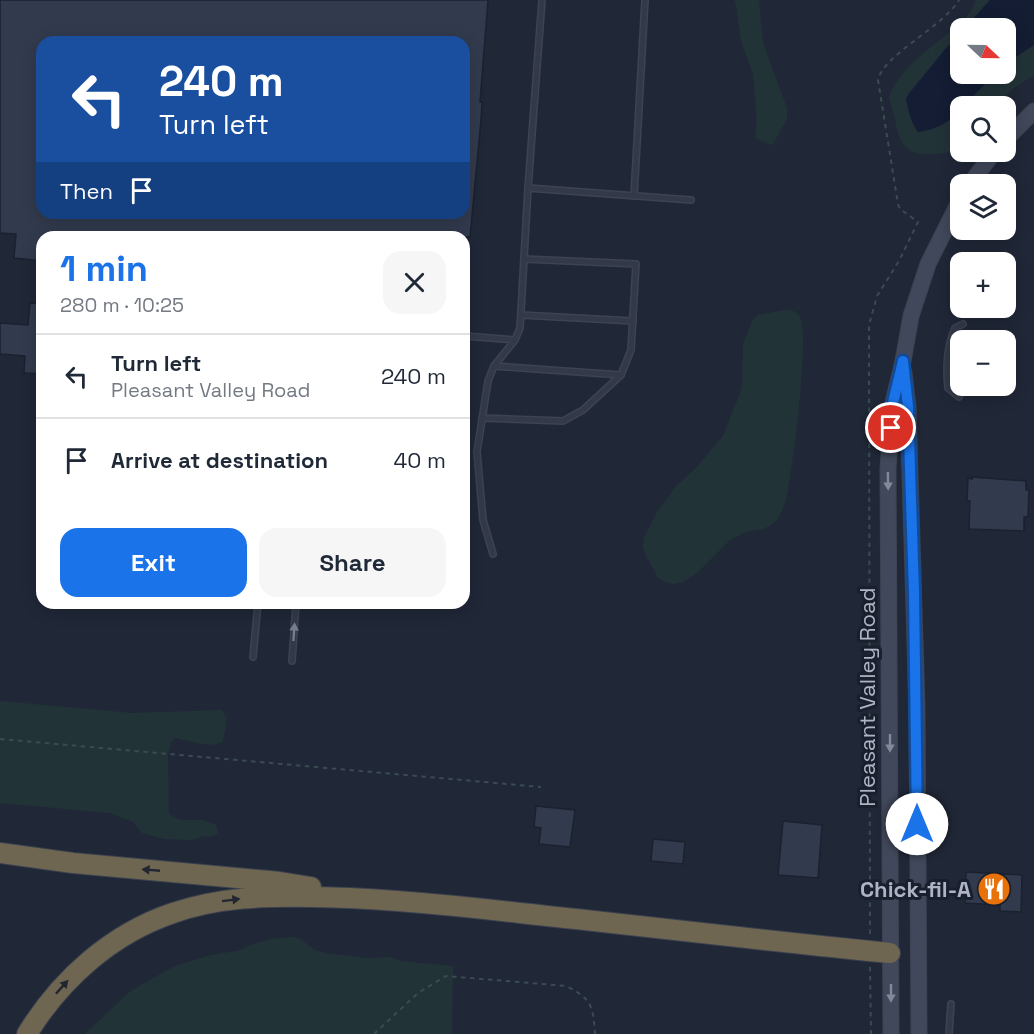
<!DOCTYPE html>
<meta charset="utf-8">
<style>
body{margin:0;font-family:"Space Grotesk",sans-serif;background:#f6f6f7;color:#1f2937;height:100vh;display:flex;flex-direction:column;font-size:22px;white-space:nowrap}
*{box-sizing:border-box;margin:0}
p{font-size:20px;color:#747a83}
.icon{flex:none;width:33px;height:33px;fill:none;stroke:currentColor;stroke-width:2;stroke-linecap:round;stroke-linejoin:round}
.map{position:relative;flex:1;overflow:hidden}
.panel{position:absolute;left:36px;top:231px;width:434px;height:378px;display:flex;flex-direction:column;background:#fff;border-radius:18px;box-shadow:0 3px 15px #0003}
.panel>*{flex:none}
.banner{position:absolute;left:36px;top:36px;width:434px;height:183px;border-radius:18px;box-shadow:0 3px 15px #0003;background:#1a4fa0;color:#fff;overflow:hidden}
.needle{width:39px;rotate:112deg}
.controls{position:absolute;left:950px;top:18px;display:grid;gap:12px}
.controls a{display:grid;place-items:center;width:66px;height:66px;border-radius:12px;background:#fff;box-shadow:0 3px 15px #0003;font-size:30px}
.pin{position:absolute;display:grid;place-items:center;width:51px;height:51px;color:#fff;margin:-26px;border:3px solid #fff;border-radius:50%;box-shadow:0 2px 6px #0007}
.me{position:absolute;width:66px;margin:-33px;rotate:0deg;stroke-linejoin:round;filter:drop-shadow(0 0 4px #0008)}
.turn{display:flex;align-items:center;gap:21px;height:126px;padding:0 24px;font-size:27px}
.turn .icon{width:78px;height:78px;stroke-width:2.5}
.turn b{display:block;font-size:42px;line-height:51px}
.then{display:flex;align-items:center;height:57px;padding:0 24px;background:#0003;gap:12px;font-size:22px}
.round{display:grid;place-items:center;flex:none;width:63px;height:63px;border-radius:18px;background:#f6f6f7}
.summary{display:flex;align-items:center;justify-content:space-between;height:102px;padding:0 24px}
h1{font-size:36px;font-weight:700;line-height:45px;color:#1a73e8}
.cta{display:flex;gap:12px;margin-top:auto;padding:12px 24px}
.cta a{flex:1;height:69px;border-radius:18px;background:#1a73e8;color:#fff;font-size:24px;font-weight:700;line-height:69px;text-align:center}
.cta a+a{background:#f6f6f7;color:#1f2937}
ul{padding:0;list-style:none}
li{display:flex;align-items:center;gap:18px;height:84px;padding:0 24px;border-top:2px solid #e0e1e3}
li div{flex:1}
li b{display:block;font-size:22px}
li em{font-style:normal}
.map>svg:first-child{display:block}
.green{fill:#223338}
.water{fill:#141d34}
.building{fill:#323b4e;stroke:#1b212e;stroke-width:1.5;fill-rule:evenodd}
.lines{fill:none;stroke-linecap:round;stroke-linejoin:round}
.service-casing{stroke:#3d4351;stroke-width:8}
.secondary-casing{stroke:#3d4351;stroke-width:17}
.motorway-casing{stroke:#3b414f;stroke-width:22}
.path{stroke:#3a4c51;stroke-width:2;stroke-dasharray:4.5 4.5;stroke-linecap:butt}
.service{stroke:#333948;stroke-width:5}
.secondary{stroke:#41485b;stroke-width:15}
.motorway{stroke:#6e6650;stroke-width:20}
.oneway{fill:#82899b}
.oneway2{fill:#777d8d}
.oneway3{fill:#222630}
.route-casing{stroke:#114b97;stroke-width:15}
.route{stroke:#1a73e8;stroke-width:10}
.labels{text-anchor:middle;stroke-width:6;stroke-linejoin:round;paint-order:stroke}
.street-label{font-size:22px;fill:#aeb4c5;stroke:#191f2c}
.poi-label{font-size:22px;font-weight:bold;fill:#aeb4c5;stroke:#191f2c;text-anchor:end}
</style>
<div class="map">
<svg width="1034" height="1034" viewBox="0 0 1034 1034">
<rect width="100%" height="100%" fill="#202737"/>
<g class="green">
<polygon points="735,0 759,0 763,43 787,108 787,119 773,144 770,145 755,138 757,120 753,74 741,40"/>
<path d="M976 0H990L965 28H960V34L909 92 906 99 911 115 930 130 947 122 960 111V144C954 153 945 153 935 154 892 158 900 126 889 98 895 75 924 53 942 38 948 33 955 30 961 24 968 17 972 9 976 0Z"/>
<polygon points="1034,45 1034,75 1014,88 995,106 963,106 995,74 1005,74 1005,64"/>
<path d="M784 310C791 310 796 310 800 317 810 332 792 480 785 503L778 519 771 525 763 529 745 532 729 541 696 574 683 582 674 584 665 582 658 578 645 554 643 546 644 537 656 514 676 486 695 469 723 436 742 388 743 344 752 321 758 315Z"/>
<path d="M0 701 132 713 222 710 227 719 223 741C209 750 191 740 175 738L171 742 168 756 169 814 180 820H202L216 825 218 833 211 837 203 836 192 840 164 839 142 833 133 822 110 813 0 803Z"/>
<polygon points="292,937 300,939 315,950 325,953 368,958 390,957 400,961 453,966 452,1034 85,1034 127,994 142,984 175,966 211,955 241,950 253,944 270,939"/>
</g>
<g class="water">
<polygon points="990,0 1034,0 1034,45 1005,64 1005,28 965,28"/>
<path d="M960 34V74H995L963 106H960V111C949 122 934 131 918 132 911 123 908 110 906 98L945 49Z"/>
</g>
<g class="building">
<path d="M0 0H488L480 102H482L481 120 470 237H42V261L14 258 16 234 0 233ZM42 42H464V213H42Z"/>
<polygon points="30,303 42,304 42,374 24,373 25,356 0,354 0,323 28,325"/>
<polygon points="972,477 1026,481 1026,490 1029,490 1028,517 1024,517 1024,531 969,529 970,501 967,501 968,478 972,479"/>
<polygon points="536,806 575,810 570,847 539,844 541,828 534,827"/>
<polygon points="783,821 822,825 818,878 778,875"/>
<polygon points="653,839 685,842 683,864 651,861"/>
<polygon points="966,872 1022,875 1021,912 1000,911 1000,905 965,903"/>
</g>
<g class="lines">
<g class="service-casing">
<g id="service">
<polyline points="528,188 542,0"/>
<polyline points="634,196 645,0"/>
<polyline points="521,315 633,321"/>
<polyline points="464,336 515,340 494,366 488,381 477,452 483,520 493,554"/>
<polyline points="515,340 520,328 528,188 691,200"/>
<polyline points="494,366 621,375"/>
<path d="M959 397 948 388C946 369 947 346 955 328L963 324"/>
<polyline points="482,418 563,421 583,410 621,375 631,350 636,264 524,259"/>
<polyline points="253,657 258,603"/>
<polyline points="292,661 296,603"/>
<polyline points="949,1034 951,1004"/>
</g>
</g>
<g class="secondary-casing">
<g id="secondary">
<polyline points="1005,140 1034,111"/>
<polyline points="970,184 994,152"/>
<polyline points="904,373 908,407 917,709 919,1034"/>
<polyline points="891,1034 888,469 892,407 903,361 911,316 928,264 960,200"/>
</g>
</g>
<g class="motorway-casing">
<g id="motorway">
<polyline points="0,853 73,863 280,882 311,887"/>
<path d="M27 1034C61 979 111 934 173 913 219 897 266 896 314 897 383 898 451 905 520 913 643 926 767 941 890 953"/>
</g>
</g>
<g class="path">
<polyline points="0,739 541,787"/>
<path d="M870 934 869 325 877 296 899 261 918 222 900 209 898 204 878 80C883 55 943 27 959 0"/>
<polyline points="870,967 871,1034"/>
<path d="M374 1034 418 993 446 976 566 986C592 999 593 1006 595 1034"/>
</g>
<use href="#service" class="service"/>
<use href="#secondary" class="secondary"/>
<use href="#motorway" class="motorway"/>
</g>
<defs><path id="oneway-solid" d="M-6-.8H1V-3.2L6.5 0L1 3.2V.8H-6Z" transform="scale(1.5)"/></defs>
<g class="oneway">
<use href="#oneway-solid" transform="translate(888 481) rotate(89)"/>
<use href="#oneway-solid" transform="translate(890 743) rotate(90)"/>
<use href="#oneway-solid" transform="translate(891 993) rotate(90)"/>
</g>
<use class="oneway2" href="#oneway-solid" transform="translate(294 632) rotate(-86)"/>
<g class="oneway3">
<use href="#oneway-solid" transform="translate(151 870) rotate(-175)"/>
<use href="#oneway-solid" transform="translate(231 900) rotate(-7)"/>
<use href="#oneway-solid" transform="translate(62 987) rotate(-48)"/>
</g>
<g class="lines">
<g class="route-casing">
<polyline id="route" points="891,428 892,407 903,361 908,407 914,592 917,824"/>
</g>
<use href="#route" class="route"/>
</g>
<defs>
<g id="restaurant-disc" transform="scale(1.725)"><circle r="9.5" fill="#e8710a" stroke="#191f2c"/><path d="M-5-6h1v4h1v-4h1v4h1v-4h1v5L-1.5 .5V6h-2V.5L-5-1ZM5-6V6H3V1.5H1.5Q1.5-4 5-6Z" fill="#fff"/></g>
</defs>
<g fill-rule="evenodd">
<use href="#restaurant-disc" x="994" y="889"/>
</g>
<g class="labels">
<g class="street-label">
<text transform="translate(867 697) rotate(-90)" y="8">Pleasant Valley Road</text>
</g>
<g class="poi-label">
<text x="971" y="897">Chick-fil-A</text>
</g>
</g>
</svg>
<div class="controls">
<a><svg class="needle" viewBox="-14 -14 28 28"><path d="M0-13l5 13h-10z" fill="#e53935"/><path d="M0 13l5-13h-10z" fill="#747a83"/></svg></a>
<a><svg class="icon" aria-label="search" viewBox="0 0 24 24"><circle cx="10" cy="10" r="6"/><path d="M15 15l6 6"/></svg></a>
<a><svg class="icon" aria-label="layers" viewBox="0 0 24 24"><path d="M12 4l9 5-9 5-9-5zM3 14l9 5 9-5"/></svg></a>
<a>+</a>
<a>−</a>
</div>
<div class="pin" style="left:891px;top:428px;background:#d93025"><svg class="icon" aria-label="arrive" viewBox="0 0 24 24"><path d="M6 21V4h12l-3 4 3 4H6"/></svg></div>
<svg class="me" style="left:917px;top:824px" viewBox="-20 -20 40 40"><circle r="19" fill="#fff"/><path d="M0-13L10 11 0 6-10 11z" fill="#1a73e8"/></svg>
<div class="banner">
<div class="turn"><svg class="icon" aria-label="left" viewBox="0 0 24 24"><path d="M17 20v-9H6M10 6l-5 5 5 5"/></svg><div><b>240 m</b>Turn left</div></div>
<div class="then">Then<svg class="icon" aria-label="arrive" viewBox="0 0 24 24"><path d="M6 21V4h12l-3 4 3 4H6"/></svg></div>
</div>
<section class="panel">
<div class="summary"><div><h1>1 min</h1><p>280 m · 10:25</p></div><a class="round"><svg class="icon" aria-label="close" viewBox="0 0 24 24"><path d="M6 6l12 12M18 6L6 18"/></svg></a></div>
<ul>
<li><svg class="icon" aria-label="left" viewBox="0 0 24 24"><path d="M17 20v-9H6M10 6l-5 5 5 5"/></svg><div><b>Turn left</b><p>Pleasant Valley Road</p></div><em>240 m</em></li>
<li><svg class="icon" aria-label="arrive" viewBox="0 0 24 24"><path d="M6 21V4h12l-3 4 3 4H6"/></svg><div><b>Arrive at destination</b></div><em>40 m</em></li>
</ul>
<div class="cta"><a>Exit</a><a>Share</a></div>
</section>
</div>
